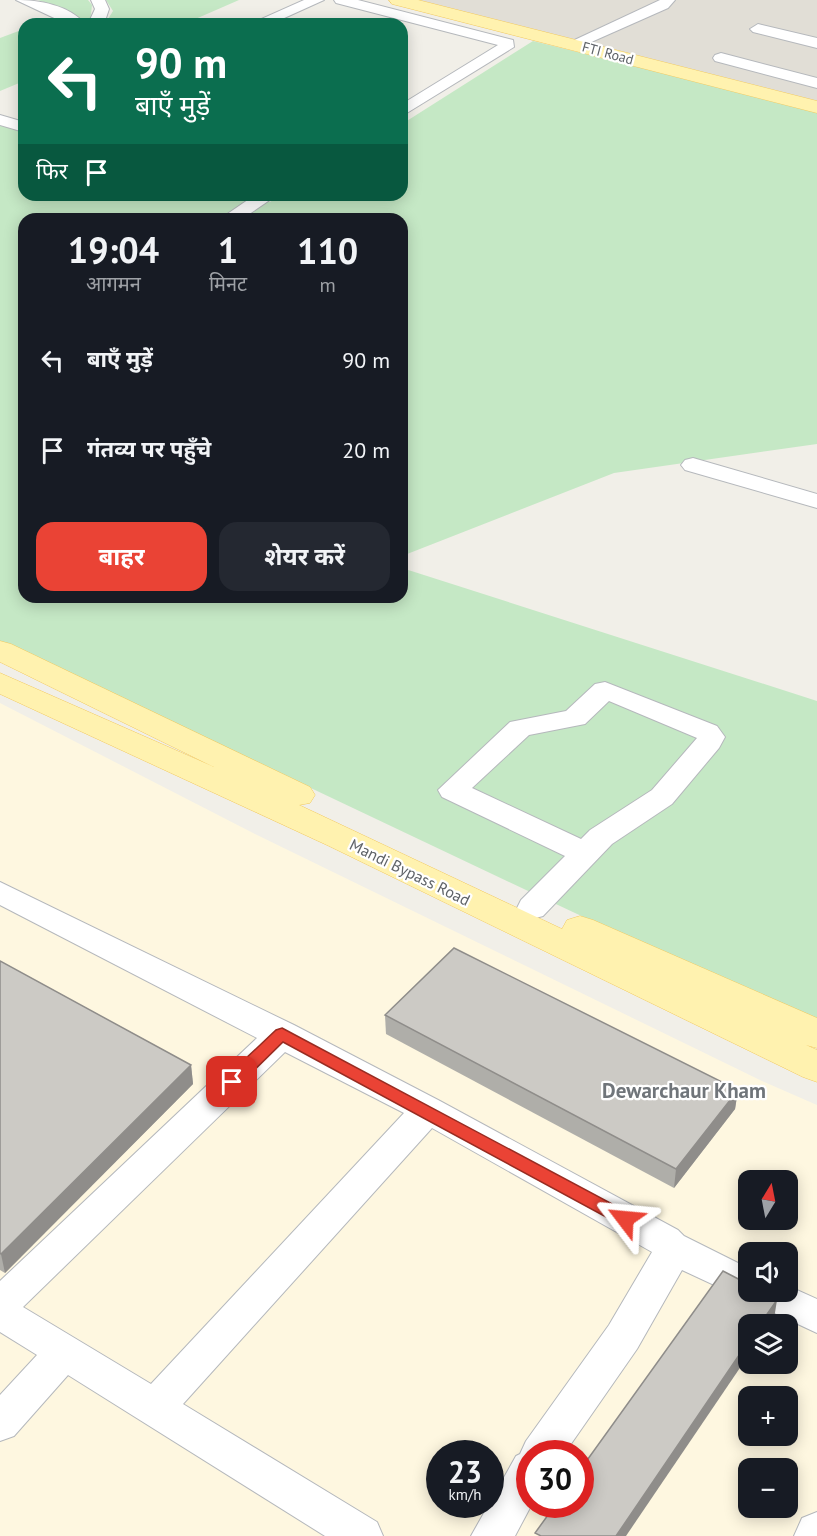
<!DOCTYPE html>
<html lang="hi">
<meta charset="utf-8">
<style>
body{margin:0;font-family:"PT Sans","Noto Sans Devanagari",sans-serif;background:#242831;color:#f1f3f6;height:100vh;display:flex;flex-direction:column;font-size:22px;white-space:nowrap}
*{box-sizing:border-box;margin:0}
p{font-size:20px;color:#9ea1a6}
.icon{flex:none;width:33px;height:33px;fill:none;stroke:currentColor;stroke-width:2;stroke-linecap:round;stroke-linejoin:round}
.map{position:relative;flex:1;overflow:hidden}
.drawer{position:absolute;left:18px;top:213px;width:390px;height:390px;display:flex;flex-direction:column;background:#171b24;border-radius:18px;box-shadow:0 3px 15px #0003}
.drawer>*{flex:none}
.top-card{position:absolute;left:18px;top:18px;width:390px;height:183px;border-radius:18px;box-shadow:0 3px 15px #0003;background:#0b6e4f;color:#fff;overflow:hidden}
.needle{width:39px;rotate:10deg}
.controls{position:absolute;left:738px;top:1170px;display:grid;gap:12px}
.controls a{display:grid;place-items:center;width:60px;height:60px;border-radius:12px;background:#171b24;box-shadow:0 3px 15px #0003;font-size:30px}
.speed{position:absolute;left:426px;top:1440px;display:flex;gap:12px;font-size:30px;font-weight:700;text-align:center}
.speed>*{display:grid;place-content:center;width:78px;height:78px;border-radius:50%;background:#171b24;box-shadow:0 3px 15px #0003;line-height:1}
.speed small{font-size:15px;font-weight:400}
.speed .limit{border:9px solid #d22;background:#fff;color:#111}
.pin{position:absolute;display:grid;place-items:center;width:51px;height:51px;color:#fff;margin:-26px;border-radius:12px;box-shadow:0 3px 9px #0006}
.me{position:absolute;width:66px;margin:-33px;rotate:299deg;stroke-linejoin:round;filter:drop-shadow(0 0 4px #0008)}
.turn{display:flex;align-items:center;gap:21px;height:126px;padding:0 18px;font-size:27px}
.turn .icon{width:78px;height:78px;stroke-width:2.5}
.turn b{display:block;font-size:42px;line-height:51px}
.then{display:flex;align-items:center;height:57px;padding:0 18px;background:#0003;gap:12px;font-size:22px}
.eta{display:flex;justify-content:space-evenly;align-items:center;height:102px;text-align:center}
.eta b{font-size:36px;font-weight:700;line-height:42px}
.button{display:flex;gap:12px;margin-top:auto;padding:12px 18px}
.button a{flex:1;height:69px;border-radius:18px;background:#ea4335;color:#fff;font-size:24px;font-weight:700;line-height:69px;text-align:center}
.button a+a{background:#242831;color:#f1f3f6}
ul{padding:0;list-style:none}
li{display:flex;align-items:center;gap:18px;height:90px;padding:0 18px}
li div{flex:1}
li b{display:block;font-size:22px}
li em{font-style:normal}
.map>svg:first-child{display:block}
.commercial{fill:#fef7e0;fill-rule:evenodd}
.education{fill:#e1ded6}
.green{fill:#c5e8c5}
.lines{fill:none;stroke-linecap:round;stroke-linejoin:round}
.minor-casing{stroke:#b5b8bc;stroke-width:2}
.major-casing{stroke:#f2c960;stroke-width:1}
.minor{fill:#fff;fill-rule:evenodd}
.major{fill:#fff2af;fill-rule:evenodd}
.wall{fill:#afaea9}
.shaded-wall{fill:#8f8d8a}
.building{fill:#cccac5;stroke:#8f8d8a;stroke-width:1.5}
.route{fill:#ea4335;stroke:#982c22;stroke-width:1.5}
.labels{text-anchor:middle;stroke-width:4.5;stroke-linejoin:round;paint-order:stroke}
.far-street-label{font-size:14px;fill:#5f6368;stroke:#fff}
.street-label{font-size:16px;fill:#5f6368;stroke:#fff}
.near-neighbourhood-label{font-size:21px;font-weight:bold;fill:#70757a;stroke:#fff}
</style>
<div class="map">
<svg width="817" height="1536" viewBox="0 0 817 1536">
<rect width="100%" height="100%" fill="#f1efe8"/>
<path class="commercial" d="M0 703 255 834 762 1081 817 1105V1536H0ZM748 1180H788V1220H748ZM748 1252H788V1292H748ZM748 1324H788V1364H748ZM748 1396H788V1436H748ZM440 1454H490V1504H440ZM530 1454H580V1504H530ZM748 1468H788V1508H748Z"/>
<polygon class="education" points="419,0 817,0 817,103 553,36"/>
<g class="green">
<polygon points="38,0 88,0 92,5 90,24 84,24 64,9"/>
<polygon points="106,0 239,0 184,24 105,24 113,11"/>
<polygon points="24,29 24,81 0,91 0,38"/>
<path d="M533 41 817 111V444L614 473 402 556V219H24V597H402V568L817 701V1023C542 903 274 766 0 644V123L24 130V195H140L158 200 169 195H245L270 202 281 195H402V124Z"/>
</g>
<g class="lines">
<g class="minor-casing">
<g id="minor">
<path d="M16 0C39 0 69 5 85 24H67Z"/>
<polygon points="91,0 105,0 109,9 104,24 88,24 95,9"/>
<polygon points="304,0 324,0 271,24 250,24"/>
<polygon points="334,0 358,0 513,40 514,47 402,116 402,104 498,45 336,3"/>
<polygon points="660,0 675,0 668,8 580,47 574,49 566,44"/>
<polygon points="758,24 817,38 817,48 753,32 750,29"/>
<polygon points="721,53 817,78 817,88 715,61 713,58 715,55"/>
<polygon points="0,115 24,122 24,132 0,125"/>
<polygon points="255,195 277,195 242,219 220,219"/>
<polygon points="693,458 817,494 817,508 685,470 681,465 685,460"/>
<path d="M605 682 717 726 725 737 719 748 672 804 612 844 543 916 532 919 521 916 517 908 521 900 565 856 442 797 438 790 510 722 566 711 595 684ZM609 701 697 738 652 790 590 830 581 839 472 788 529 735 585 724Z"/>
<path d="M0 882 294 1025 440 1101 678 1230 684 1236 748 1268V1292H788V1286L817 1299V1333L682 1270 637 1349 564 1454H530V1504H532L515 1536H471L516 1456 520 1454 526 1441 609 1325 652 1252 432 1128 183 1404 377 1522 383 1536H325L68 1375 14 1436 0 1441V1395L37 1355 0 1332V1281L257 1038 0 905ZM285 1052 404 1113 151 1384 23 1307Z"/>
<polygon points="817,1512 817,1536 794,1536 802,1518"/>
</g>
</g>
<g class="major-casing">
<g id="major">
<polygon points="389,0 418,0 817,101 817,113 392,4"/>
<polygon points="0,641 11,644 310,787 315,795 310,803 299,805 562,929 567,920 580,916 593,920 817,1018 817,1048 806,1045 817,1050 817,1082 803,1077 329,846 0,694 0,673 214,767 0,662"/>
</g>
</g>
<use href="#minor" class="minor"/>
<use href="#major" class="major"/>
</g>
<g class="wall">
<polygon points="0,961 191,1065 193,1084 5,1273 0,1270"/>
<polygon points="385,1015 738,1090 735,1109 674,1188 386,1034"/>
</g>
<g class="shaded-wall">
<polygon points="191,1065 193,1084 5,1273 1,1254"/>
<polygon points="738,1090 735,1109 674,1188 676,1169"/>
<polygon points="777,1300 774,1319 770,1324 760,1324"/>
<polygon points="748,1342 748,1356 626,1536 616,1536"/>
</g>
<g class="building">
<polygon points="454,948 738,1090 676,1169 385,1015"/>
<polygon points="0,961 191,1065 1,1254 0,1253"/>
<polygon points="723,1271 748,1284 748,1292 762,1292 777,1300 760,1324 748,1324 748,1342 616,1536 541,1536 535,1533 556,1504 580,1504 580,1470"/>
</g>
<polygon class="route" points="282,1028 631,1214 634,1219 631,1224 619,1224 283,1042 238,1086 226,1086 224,1082 226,1077 276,1030"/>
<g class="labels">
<g class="far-street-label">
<text transform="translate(608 53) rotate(15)" y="5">FTI Road</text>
</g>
<g class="street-label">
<text transform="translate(410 872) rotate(26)" y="6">Mandi Bypass Road</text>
</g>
<g class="near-neighbourhood-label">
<text x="684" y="1098">Dewarchaur Kham</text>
</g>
</g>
</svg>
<div class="controls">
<a><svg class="needle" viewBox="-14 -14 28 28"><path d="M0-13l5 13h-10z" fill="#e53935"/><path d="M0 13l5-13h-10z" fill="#9ea1a6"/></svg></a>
<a><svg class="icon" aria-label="sound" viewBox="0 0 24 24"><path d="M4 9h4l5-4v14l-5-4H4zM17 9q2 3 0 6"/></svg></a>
<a><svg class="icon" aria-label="layers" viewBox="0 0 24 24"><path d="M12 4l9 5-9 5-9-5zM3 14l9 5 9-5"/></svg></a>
<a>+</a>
<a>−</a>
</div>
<div class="speed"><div>23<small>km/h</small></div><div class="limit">30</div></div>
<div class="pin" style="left:232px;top:1082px;background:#d93025"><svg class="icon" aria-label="arrive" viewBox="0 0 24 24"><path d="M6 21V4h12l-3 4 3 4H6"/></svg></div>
<svg class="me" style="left:625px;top:1219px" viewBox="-20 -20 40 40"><path d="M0-17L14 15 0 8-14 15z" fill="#ea4335" stroke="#fff" stroke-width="4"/></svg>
<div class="top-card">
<div class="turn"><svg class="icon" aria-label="left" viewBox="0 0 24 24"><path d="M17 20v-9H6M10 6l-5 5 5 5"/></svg><div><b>90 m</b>बाएँ मुड़ें</div></div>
<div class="then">फिर<svg class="icon" aria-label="arrive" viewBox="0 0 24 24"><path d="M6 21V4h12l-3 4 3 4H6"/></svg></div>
</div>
<section class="drawer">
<div class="eta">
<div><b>19:04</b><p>आगमन</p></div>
<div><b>1</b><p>मिनट</p></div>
<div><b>110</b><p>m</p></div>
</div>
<ul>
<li><svg class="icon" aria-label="left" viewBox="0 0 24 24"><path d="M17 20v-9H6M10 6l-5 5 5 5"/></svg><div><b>बाएँ मुड़ें</b></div><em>90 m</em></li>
<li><svg class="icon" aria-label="arrive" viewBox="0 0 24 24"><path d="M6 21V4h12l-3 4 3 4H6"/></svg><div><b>गंतव्य पर पहुँचे</b></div><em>20 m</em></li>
</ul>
<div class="button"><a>बाहर</a><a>शेयर करें</a></div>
</section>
</div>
